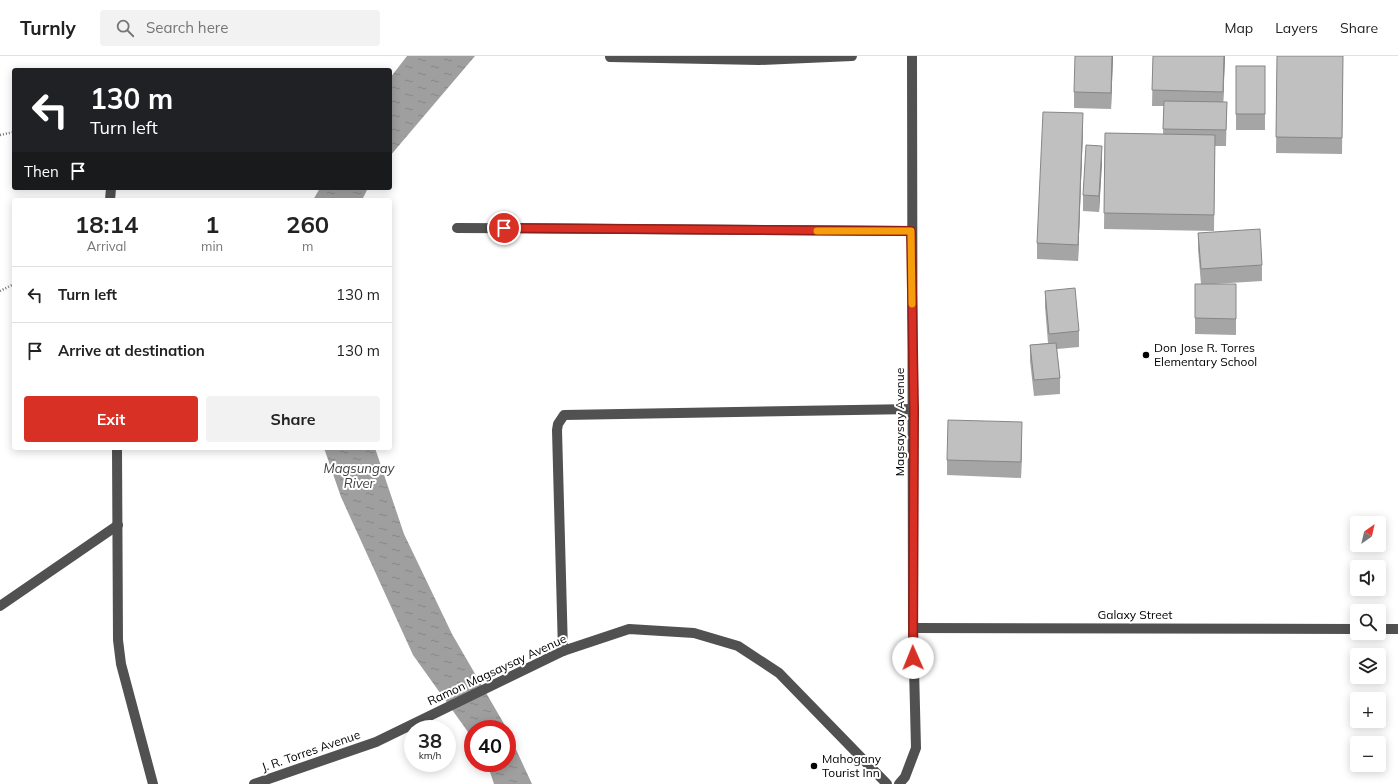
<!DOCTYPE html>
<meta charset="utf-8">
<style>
body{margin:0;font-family:Mulish,sans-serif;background:#f2f2f2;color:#222;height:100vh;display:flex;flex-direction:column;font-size:15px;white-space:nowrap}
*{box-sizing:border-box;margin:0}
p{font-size:13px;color:#767676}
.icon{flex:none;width:22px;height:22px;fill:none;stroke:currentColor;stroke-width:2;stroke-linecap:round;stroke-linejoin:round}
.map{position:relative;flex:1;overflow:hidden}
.panel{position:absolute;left:12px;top:142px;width:380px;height:252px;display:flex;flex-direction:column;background:#fff;border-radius:4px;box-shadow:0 2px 10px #0003}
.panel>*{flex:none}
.guide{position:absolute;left:12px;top:12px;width:380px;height:122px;border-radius:4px;box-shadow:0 2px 10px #0003;background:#202124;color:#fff;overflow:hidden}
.needle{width:26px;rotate:34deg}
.buttons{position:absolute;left:1350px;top:460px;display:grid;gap:8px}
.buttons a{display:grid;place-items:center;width:36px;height:36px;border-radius:4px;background:#fff;box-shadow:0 2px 10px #0003;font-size:20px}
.speed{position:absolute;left:404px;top:664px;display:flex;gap:8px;font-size:20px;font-weight:700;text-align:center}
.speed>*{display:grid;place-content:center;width:52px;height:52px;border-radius:50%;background:#fff;box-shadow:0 2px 10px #0003;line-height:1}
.speed small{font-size:10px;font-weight:400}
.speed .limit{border:6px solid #d22;background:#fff;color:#111}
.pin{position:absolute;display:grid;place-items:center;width:34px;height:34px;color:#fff;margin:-17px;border:2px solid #fff;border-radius:50%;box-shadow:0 1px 4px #0007}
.me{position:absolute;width:44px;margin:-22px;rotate:359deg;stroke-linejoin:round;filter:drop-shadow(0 0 3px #0008)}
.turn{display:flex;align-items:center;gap:14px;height:84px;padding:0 12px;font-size:18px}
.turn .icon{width:52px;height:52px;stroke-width:2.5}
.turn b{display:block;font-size:28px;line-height:34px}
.then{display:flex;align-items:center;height:38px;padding:0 12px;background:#0003;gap:8px;font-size:15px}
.eta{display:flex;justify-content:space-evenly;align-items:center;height:68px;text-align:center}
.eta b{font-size:24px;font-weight:700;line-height:28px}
.action{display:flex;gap:8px;margin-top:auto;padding:8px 12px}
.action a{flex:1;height:46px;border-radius:4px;background:#d93025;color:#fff;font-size:16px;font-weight:700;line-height:46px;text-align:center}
.action a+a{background:#f2f2f2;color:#222}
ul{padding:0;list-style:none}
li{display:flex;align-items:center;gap:12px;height:56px;padding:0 12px;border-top:1px solid #e0e0e0}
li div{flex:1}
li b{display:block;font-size:15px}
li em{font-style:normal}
header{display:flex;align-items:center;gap:24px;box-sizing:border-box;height:56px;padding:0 20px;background:#fff;border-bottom:1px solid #e0e0e0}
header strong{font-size:19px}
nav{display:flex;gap:22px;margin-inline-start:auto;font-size:14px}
.search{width:280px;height:36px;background:#f2f2f2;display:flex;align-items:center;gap:10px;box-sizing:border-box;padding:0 14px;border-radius:4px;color:#767676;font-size:15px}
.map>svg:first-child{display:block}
.water{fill:url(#water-ripples)}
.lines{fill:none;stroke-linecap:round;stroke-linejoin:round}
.path{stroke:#737373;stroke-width:2.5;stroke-dasharray:1 2;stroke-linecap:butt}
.minor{stroke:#515151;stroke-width:10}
.wall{fill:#a5a5a5}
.shaded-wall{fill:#868686}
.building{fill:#c0c0c0;stroke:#868686}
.route-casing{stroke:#8d1f18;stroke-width:10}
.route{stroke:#d93025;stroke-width:7}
.slow{stroke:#f59e0b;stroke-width:7}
.poi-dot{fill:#000;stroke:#fff;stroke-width:1.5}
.labels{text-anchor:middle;stroke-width:4;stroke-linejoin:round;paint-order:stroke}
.poi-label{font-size:12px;fill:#000;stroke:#fff;text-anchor:start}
.street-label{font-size:12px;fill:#000;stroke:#fff}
.water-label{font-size:13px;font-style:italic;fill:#404040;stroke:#fff}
</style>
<header>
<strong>Turnly</strong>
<div class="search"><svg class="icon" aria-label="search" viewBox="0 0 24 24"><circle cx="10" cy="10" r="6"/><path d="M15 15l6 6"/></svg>Search here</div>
<nav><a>Map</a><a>Layers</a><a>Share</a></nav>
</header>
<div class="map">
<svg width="1398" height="728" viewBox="0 0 1398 728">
<defs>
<pattern id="water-ripples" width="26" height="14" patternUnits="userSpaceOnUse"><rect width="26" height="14" fill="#9f9f9f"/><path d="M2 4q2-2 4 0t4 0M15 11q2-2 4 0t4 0" fill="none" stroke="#878787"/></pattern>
</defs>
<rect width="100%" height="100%" fill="#fff"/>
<g class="water">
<polygon points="407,0 475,0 390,100 390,22"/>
<polygon points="320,132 368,132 362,144 313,144"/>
<polygon points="324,392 375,392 404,478 452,578 507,673 473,673 473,683 413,599 341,441"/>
<polygon points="507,674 532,728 494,728 487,707 507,707"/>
</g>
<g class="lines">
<g class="path">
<polyline points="0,79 14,76"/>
<polyline points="0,235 14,228"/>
</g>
<g class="minor">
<polyline points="610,1 759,4 852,0"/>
<polyline points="110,144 111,132"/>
<polyline points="457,172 911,175"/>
<polyline points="117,392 118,584 121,608 153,728"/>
<polyline points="0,550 118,469"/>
<polyline points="913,572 1357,573"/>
<polyline points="1379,573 1398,573"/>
<polyline points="563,595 557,374 558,368 564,359 914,353"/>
<polyline points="254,728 376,686 563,595 629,573 694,577 738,590 779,617 887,728"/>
<polyline points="899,728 905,721 916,692 913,572 912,0"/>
</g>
</g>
<g class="wall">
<polygon points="1113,0 1111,53 1074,52 1074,36"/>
<polygon points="1153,0 1225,0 1223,46 1227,46 1226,90 1215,90 1214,175 1104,173 1105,77 1163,78 1164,50 1152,50"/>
<polygon points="1277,0 1343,0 1342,98 1276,97"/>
<rect x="1236" y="10" width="29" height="64"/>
<polygon points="1083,73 1078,205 1037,203 1037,187"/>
<polygon points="1102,106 1099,156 1083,155 1083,139"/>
<polygon points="1198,177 1262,209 1262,225 1214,228 1236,228 1236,279 1195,278 1195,228 1201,228 1198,193"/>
<polygon points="1045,235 1079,275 1079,291 1057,293 1060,322 1060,338 1034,340 1030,305 1030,289 1048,287 1045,251"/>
<polygon points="1022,382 1021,422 947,419 947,404"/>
</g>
<g class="shaded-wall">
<polygon points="1112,0 1113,0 1111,53 1111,37"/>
<polygon points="1224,0 1225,0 1223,52 1223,36"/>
<polygon points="1083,57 1083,73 1078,205 1078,189"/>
<polygon points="1102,90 1102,106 1099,156 1099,140"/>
<polygon points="1022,366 1022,382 1021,422 1021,406"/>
</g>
<g class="building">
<polygon points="1075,0 1112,0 1111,37 1074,36"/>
<polygon points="1153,0 1224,0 1223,36 1152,34"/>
<polygon points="1277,0 1343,0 1342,82 1276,81"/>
<rect x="1236" y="10" width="29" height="48"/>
<polygon points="1164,45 1227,46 1226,74 1163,73"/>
<polygon points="1043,56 1083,57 1078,189 1037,187"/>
<polygon points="1105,77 1215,79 1214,159 1104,157"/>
<polygon points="1086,89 1102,90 1099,140 1083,139"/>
<polygon points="1260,173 1262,209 1201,213 1198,177"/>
<polygon points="1195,228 1236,228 1236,263 1195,262"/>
<polygon points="1075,232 1079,275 1049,278 1045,235"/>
<polygon points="1056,287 1060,322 1034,324 1030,289"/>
<polygon points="948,364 1022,366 1021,406 947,404"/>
</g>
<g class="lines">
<g class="route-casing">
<polyline id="route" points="504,172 911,175 914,354 913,602"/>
</g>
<use href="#route" class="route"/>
<polyline class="slow" points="817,175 911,175 912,248"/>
</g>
<g class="poi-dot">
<circle cx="1146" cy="299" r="4"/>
<circle cx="814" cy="710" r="4"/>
</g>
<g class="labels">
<g class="poi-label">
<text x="1154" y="296">Don Jose R. Torres<tspan x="1154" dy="14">Elementary School</tspan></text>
<text x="822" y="707">Mahogany<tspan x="822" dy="14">Tourist Inn</tspan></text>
</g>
<g class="street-label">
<text transform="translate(900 366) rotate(-90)" y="4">Magsaysay Avenue</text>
<text x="1135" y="563">Galaxy Street</text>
<text transform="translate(497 614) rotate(-25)" y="4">Ramon Magsaysay Avenue</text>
<text transform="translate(311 695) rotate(-19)" y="4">J. R. Torres Avenue</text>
</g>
<g class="water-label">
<text x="359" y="417">Magsungay<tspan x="359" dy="15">River</tspan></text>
</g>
</g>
</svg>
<div class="buttons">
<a><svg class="needle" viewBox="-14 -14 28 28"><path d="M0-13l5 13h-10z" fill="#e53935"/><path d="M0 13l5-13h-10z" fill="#767676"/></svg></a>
<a><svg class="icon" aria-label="sound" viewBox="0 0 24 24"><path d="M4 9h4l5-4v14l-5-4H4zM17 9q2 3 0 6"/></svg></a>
<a><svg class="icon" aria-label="search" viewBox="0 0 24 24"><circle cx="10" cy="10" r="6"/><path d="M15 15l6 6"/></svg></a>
<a><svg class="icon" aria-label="layers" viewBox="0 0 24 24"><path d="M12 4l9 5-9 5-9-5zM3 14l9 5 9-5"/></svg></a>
<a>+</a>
<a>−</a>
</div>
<div class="speed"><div>38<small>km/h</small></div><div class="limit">40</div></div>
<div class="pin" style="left:504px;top:172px;background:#d93025"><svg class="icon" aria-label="arrive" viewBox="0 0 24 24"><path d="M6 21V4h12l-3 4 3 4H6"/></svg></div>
<svg class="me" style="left:913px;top:602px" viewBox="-20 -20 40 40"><circle r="19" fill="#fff"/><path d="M0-13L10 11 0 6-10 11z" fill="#d93025"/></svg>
<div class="guide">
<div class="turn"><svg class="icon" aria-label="left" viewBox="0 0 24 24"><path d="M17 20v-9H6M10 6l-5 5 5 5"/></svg><div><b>130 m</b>Turn left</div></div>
<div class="then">Then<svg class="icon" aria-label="arrive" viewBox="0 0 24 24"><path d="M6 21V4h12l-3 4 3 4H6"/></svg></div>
</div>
<section class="panel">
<div class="eta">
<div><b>18:14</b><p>Arrival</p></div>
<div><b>1</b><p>min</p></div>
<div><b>260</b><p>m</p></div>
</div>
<ul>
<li><svg class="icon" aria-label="left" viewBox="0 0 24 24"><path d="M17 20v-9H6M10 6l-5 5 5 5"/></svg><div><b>Turn left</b></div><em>130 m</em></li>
<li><svg class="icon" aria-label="arrive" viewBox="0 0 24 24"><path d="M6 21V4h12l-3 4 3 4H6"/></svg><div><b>Arrive at destination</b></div><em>130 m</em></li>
</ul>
<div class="action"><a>Exit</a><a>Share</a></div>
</section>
</div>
